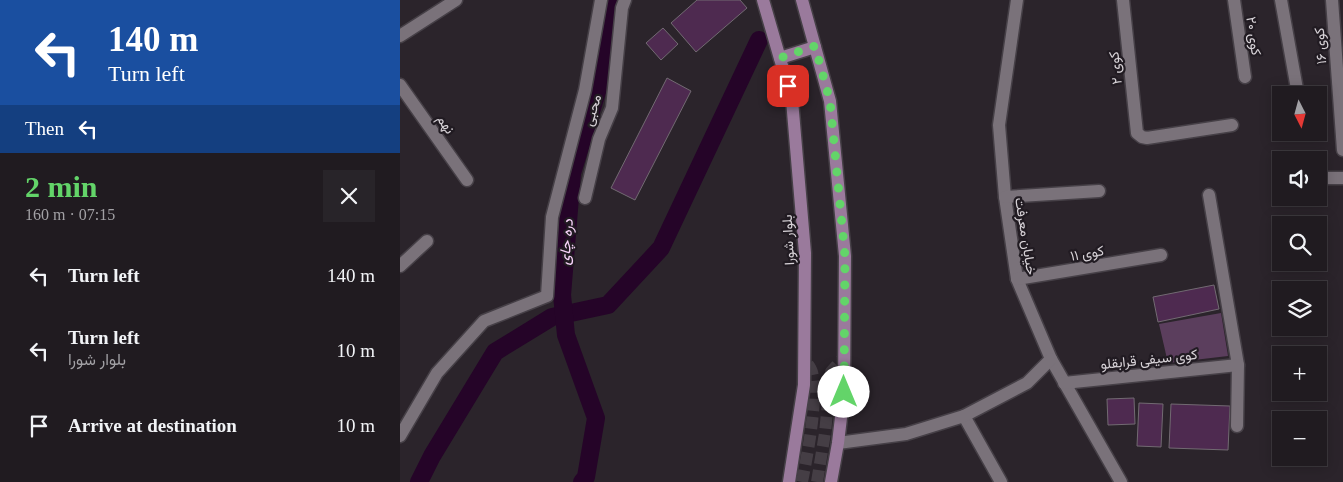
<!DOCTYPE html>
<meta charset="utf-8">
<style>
body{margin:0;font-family:"Times New Roman",Vazirmatn,serif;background:#282429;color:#f1f3f6;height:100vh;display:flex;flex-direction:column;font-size:19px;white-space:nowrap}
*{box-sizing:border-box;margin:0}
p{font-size:16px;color:#a2a1a5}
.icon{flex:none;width:28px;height:28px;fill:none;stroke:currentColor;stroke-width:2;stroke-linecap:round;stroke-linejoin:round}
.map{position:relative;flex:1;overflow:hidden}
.side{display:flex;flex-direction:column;background:#201b20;width:400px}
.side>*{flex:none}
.guide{background:#1a4fa0;color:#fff;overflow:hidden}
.needle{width:32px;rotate:174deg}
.tools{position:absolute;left:872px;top:86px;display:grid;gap:10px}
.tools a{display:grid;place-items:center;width:55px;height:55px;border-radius:0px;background:#201b20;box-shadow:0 2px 12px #0003,0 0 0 1px #3d393e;font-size:25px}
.pin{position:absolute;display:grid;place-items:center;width:42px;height:42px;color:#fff;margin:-21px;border-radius:10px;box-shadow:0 2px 8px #0006}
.me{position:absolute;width:55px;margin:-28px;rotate:0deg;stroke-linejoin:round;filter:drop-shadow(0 0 4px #0008)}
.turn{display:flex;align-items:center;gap:18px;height:105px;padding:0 25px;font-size:22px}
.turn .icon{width:65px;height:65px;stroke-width:2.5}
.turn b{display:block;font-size:35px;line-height:42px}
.then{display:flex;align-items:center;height:48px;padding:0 25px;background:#0003;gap:10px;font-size:19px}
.round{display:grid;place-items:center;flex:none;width:52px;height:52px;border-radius:0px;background:#282429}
.headline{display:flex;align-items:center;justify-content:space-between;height:85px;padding:0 25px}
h1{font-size:30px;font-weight:800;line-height:38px;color:#63d469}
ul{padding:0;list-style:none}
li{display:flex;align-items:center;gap:15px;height:75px;padding:0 25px}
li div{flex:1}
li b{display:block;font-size:19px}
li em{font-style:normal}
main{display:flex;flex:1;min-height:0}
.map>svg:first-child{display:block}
.green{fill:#5b3e5d}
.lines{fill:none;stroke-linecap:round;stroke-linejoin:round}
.canal{stroke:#250428;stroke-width:18}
.building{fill:#4e2a50;stroke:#726a72}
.primary-tunnel{stroke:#453e45;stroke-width:12;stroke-dasharray:12 6;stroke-linecap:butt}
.minor-casing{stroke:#464047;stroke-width:15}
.tertiary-casing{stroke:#464047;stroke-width:15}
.primary-casing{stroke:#464047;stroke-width:15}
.minor{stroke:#7a727a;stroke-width:12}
.tertiary{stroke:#7a727a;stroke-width:12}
.primary{stroke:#9a7a9c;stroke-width:12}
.route{stroke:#63d469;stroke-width:9;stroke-dasharray:0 16.2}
.labels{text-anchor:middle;stroke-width:4.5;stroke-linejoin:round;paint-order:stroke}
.street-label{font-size:14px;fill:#d7d2d7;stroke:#211b22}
.water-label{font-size:15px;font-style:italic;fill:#f9d4fb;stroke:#211b22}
</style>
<main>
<section class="side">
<div class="guide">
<div class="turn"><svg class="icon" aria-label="left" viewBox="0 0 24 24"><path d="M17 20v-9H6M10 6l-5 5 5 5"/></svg><div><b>140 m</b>Turn left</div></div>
<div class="then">Then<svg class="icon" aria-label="left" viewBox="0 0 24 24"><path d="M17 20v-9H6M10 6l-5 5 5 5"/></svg></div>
</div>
<div class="headline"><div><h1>2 min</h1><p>160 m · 07:15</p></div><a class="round"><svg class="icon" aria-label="close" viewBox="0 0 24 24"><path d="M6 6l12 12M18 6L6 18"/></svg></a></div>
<ul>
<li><svg class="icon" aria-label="left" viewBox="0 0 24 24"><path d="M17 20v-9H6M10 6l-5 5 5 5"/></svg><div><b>Turn left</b></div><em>140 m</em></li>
<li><svg class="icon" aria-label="left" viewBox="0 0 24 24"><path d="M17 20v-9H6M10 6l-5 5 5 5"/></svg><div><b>Turn left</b><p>بلوار شورا</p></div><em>10 m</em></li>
<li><svg class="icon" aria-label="arrive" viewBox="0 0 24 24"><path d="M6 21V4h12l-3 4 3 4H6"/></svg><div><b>Arrive at destination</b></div><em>10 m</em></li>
</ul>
</section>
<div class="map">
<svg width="943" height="482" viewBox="0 0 943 482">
<rect width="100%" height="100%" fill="#2b242b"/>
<polygon class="green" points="821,313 828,356 768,363 759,324"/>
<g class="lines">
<g class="canal">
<polyline points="19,482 32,456 95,352 152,317 208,305 261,248 359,40"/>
<polyline points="182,482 186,477 196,418 166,335 162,295 172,173 200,82 210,0"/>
</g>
</g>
<g class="building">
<polygon points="297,0 340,0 347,8 296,52 271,23"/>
<polygon points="263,28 278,44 261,60 246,43"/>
<polygon points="267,78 291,91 235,200 211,188"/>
<polygon points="814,285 819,309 758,322 753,297"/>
<polygon points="734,398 735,424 708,425 707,399"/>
<polygon points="739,403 763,404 761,447 737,446"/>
<polygon points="771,404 830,406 828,450 769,448"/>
</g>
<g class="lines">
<g class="primary-tunnel">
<path d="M402 482C407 457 419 395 412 372 411 368 407 363 404 359"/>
<polyline points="417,482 425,433 431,372 444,357"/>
</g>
<g class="minor-casing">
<g id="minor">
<polyline points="617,0 599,125 605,197 617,279 651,359 721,482"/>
<polyline points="723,0 737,133 742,137 747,138 832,125"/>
<polyline points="834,0 845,77"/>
<polyline points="881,0 897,89"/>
<polyline points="932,0 943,150"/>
<polyline points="0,85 67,180"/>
<polyline points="919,178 943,178"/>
<polyline points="809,195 838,365 837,426"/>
<polyline points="605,197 699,191"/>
<polyline points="185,198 199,139 212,108 222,8 225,0"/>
<polyline points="0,266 27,241"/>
<polyline points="617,279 761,255"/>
<polyline points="664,383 838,365"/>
<polyline points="564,416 601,482"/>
<polyline points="0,436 37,373 84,321 147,296 152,217 185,90 201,0"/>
<polyline points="438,443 506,434 564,416 627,383 651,359"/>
</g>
</g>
<g class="tertiary-casing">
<polyline id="tertiary" points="0,36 56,0"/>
</g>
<g class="primary-casing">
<g id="primary">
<polyline points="363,0 392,100 405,253 404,385 389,482"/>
<polyline points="402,0 430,101 445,256 444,392 438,443 431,482"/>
<polyline points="380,58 415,47"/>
</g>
</g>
<use href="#minor" class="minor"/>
<use href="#tertiary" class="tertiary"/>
<use href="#primary" class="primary"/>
</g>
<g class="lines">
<polyline class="route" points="388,86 380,58 415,46 430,101 445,256 444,392"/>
</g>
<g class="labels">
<g class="street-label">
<text transform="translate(854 36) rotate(82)" y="5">کوی ۲۰</text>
<text transform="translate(920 46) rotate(-94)" y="5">کوی ۱۶</text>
<text transform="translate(715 68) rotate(-96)" y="5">کوی ۲</text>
<text transform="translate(192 110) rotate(-73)" y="5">محبی</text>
<text transform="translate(46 124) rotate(55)" y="5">نهم</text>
<text transform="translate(626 236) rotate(81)" y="5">خیابان معرفت</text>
<text transform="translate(388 240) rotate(-93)" y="5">بلوار شورا</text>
<text transform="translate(687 253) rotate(-10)" y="5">کوی ۱۱</text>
<text transform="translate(749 359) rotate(-6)" y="5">کوی سیفی قرابقلو</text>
</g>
<g class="water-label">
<text transform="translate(166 242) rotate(-85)" y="5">دره چای</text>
</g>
</g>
</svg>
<div class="tools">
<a><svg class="needle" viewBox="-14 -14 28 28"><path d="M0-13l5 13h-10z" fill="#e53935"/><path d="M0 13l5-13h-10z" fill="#a2a1a5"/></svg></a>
<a><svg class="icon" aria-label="sound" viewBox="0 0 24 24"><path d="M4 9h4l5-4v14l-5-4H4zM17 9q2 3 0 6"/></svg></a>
<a><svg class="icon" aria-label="search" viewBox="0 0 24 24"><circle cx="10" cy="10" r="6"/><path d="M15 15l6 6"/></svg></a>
<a><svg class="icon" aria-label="layers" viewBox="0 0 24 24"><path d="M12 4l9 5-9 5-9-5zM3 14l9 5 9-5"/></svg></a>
<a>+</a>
<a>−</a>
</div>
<div class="pin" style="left:388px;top:86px;background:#d93025"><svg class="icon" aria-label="arrive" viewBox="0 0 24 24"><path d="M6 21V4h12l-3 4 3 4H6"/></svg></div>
<svg class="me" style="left:444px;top:392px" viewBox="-20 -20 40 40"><circle r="19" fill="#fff"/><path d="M0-13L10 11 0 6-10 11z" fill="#63d469"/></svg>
</div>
</main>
